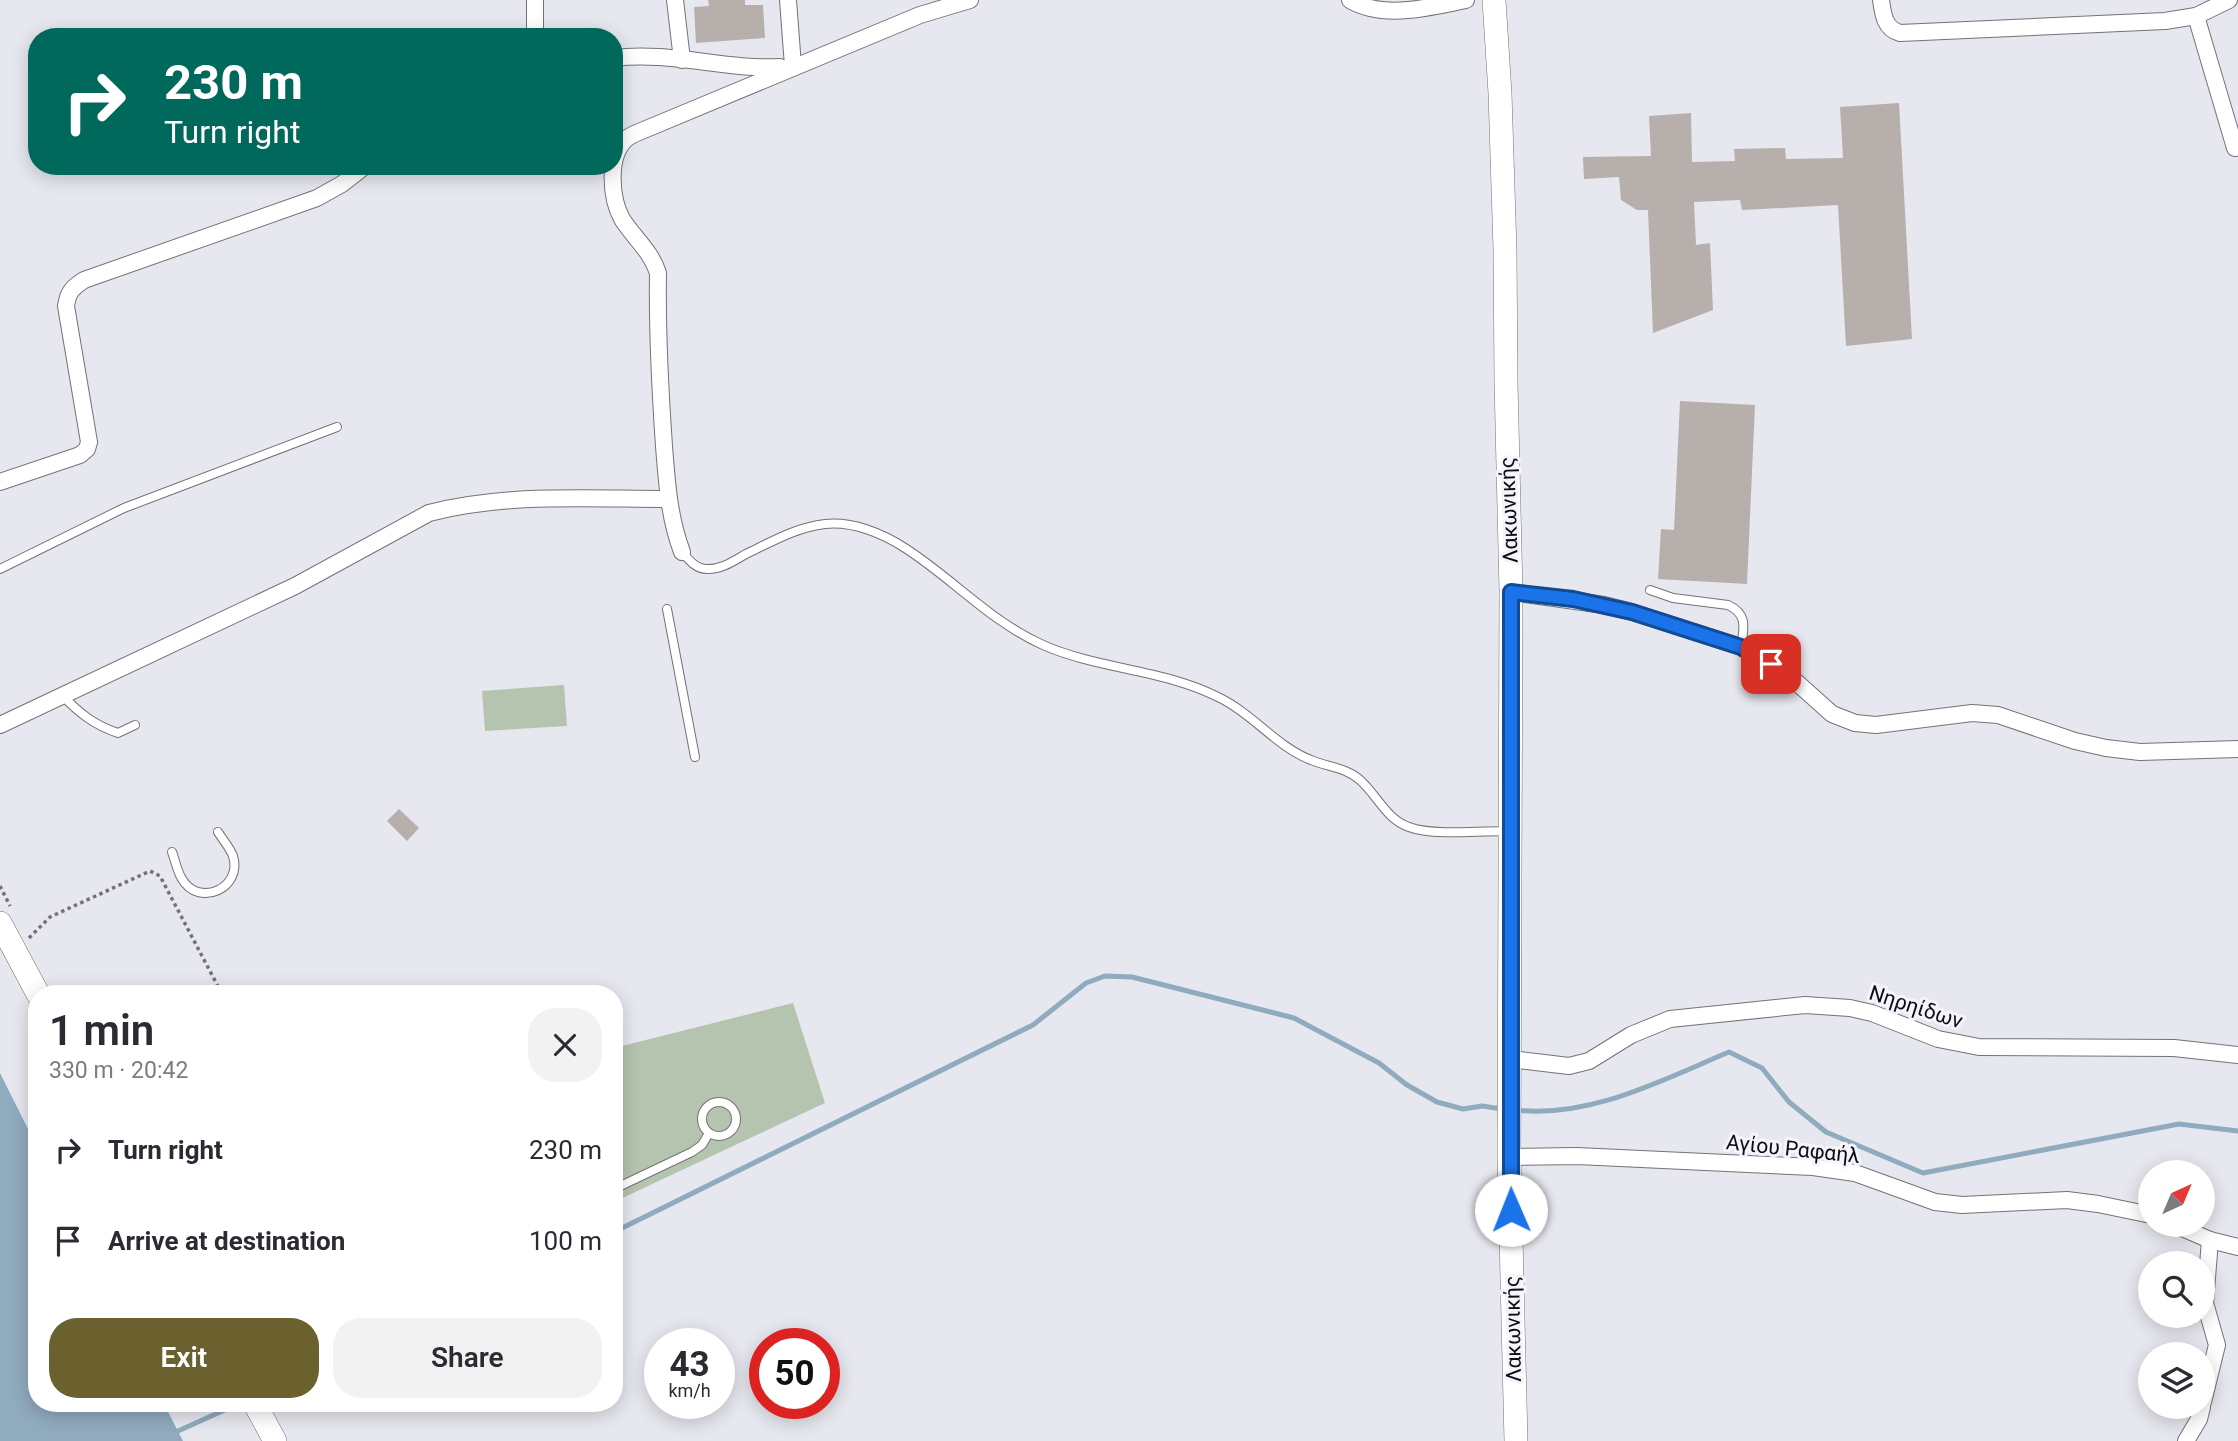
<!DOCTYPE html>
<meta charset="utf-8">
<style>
body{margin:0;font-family:Roboto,sans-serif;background:#f2f2f3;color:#2b2b33;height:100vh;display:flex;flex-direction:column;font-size:26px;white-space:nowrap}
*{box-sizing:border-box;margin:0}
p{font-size:23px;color:#7c7c81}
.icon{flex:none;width:38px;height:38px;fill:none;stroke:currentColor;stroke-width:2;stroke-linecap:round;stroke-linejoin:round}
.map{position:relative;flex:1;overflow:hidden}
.drawer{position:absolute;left:28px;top:985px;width:595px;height:427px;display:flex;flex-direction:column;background:#fff;border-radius:28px;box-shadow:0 4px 18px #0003}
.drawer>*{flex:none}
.top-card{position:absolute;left:28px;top:28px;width:595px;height:147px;border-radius:28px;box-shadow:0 4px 18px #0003;background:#00695c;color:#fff;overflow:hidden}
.needle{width:46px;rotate:44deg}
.buttons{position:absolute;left:2138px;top:1160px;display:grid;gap:14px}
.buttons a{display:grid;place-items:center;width:77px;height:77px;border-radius:50%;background:#fff;box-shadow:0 4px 18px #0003;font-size:35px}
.speed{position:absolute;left:644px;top:1328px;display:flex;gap:14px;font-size:35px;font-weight:700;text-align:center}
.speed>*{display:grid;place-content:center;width:91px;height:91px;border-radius:50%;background:#fff;box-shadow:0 4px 18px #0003;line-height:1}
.speed small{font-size:18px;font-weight:400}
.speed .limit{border:10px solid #d22;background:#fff;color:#111}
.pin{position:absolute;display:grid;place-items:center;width:60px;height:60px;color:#fff;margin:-30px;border-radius:14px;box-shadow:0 4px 10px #0006}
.me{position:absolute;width:77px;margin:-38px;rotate:359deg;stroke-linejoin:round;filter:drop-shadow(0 0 5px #0008)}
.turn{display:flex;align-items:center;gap:24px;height:147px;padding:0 21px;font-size:32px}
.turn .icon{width:91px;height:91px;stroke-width:2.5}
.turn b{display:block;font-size:49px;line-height:60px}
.round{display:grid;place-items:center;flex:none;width:74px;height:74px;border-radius:28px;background:#f2f2f3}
.headline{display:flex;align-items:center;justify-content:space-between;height:119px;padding:0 21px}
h1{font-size:42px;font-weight:600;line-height:52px}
.primary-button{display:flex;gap:14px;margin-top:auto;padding:14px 21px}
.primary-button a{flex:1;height:80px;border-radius:28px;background:#6b612e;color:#fff;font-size:28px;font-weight:600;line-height:80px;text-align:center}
.primary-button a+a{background:#f2f2f3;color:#2b2b33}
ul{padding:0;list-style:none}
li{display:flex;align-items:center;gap:21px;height:91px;padding:0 21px}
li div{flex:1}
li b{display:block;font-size:26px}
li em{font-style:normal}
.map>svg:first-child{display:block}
.green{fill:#b5c4ae}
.water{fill:#90aabe}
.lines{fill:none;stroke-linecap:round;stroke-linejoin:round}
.stream{stroke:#90aabe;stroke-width:5}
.building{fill:#b7afab}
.service-casing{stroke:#727279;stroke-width:10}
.minor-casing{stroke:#727279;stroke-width:18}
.secondary-casing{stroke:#727279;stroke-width:24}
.path{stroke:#727277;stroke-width:3.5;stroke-dasharray:3.5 3.5;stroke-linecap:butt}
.service{stroke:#fff;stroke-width:8}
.minor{stroke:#fff;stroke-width:16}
.secondary{stroke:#fff;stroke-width:23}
.route-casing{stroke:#114b97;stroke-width:18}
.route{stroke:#1a73e8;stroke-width:12}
.labels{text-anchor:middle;stroke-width:6;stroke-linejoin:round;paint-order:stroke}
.street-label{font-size:21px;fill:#0d0d10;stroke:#f5f4fc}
</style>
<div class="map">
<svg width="2238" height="1441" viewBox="0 0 2238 1441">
<rect width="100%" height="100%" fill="#e7e7ef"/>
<g class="green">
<polygon points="564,685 567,726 485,731 482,691"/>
<polygon points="793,1003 825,1103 614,1202 614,1048"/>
</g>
<polygon class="water" points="0,1073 37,1147 37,1404 164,1404 183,1441 0,1441"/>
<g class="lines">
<g class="stream">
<path d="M1515 1110C1589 1119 1662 1080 1729 1052L1762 1068 1789 1102 1826 1132 1923 1173 2179 1124 2238 1131"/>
<polyline points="614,1232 1033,1025 1086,983 1105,976 1132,977 1294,1018 1379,1063 1407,1085 1437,1102 1463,1109 1482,1106 1502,1109"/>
<polyline points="178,1431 238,1404"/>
</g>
</g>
<g class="building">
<polygon points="708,0 745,0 745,5 763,5 765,38 696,43 694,7 709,6"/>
<polygon points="1899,103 1912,339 1846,346 1838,205 1742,210 1740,200 1694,202 1696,245 1710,243 1713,310 1653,333 1648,210 1637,210 1621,200 1619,177 1584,179 1583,157 1651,156 1649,116 1691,113 1692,162 1735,161 1734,149 1785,148 1786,159 1843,158 1840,107"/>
<polygon points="1680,401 1755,405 1747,584 1658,579 1661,529 1674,530"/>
<polygon points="399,809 419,828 407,841 387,821"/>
</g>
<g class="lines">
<g class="service-casing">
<g id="service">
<path d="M682 552C689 560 696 569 707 569 721 570 735 560 746 554 771 542 797 527 825 524 852 521 882 533 905 548 952 578 991 622 1043 645 1100 670 1164 669 1220 698 1253 714 1277 747 1311 760 1328 767 1347 768 1360 780 1377 795 1386 819 1409 827 1432 836 1483 831 1509 831"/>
<polyline points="0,569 124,508 337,427"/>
<path d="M1650 590 1673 598 1728 605C1748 614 1744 628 1741 647"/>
<polyline points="667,609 695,757"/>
<path d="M62 695C79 713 94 725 118 733L135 725"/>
<path d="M172 852C175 860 177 871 182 879 199 908 243 888 233 856 230 848 223 840 218 832"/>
<circle cx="719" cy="1119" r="17"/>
<polyline points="614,1189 692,1152 702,1145 709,1133"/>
</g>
</g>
<g class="minor-casing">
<g id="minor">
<polyline points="535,0 535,37"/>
<polyline points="675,0 682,60"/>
<polyline points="788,0 793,66"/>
<path d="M1350 0C1384 20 1430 7 1466 0"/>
<path d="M1881 0C1883 15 1885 29 1900 33L2165 21 2196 16 2229 0"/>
<polyline points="2196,16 2235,148"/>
<path d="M614 58C670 51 725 70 780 67"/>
<path d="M0 482 80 455 87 449 89 442 66 306C68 292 72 288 84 280L317 198 342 184 365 166"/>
<path d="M682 552C669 517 667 484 664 446 660 388 657 331 658 273 651 251 634 238 622 219 611 199 607 158 625 140 628 137 634 134 639 132L920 15 970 0"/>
<polyline points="1511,592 1604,605 1632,612 1741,647 1794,680 1832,714 1855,723 1876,725 1972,713 1998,715 2075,741 2106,748 2140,752 2238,749"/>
<path d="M0 725 295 586 429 513C506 493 589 499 668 499"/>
<polyline points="1510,1059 1569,1066 1589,1061 1631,1035 1670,1019 1805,1005 1850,1008 1872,1013 1938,1039 1979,1047 2174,1048 2238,1055"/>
<polyline points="1509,1157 1577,1156 1813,1167 1855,1173 1935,1202 1962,1205 2067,1200 2098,1204 2151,1215"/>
<polyline points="2175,1225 2210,1240 2238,1247"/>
<polyline points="2203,1402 2217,1345 2205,1303 2210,1240"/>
<polyline points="2186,1441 2199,1419 2202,1407"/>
</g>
</g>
<g class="secondary-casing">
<g id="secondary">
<polyline points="1494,0 1500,93 1505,250 1506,382 1511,592 1509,1157 1516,1441"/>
<polyline points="0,923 38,994"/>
<polyline points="255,1404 275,1441"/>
</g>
</g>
<g class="path">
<polyline points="0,886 10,906"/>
<polyline points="29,938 50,917 150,871 160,876 222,994"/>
<polyline points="29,1012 37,1026"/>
</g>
<use href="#service" class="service"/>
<use href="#minor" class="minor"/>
<use href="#secondary" class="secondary"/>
</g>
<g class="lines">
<g class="route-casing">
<polyline id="route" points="1511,1210 1511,592 1573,599 1632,612 1741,647 1771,664"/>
</g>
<use href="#route" class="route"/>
</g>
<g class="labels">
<g class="street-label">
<text transform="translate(1509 510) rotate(-92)" y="7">Λακωνικής</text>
<text transform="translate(1916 1007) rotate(18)" y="7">Νηρηίδων</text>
<text transform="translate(1793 1149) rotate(6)" y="7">Αγίου Ραφαήλ</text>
<text transform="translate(1513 1329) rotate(-91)" y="7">Λακωνικής</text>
</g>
</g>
</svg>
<div class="buttons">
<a><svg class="needle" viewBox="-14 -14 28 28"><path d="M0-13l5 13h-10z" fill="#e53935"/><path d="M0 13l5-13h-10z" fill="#7c7c81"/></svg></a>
<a><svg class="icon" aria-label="search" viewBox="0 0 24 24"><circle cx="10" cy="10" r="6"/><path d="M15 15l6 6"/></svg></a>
<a><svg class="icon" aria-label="layers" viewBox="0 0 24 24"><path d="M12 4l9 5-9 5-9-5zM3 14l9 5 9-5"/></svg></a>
</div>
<div class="speed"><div>43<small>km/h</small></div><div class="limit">50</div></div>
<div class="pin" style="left:1771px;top:664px;background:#d93025"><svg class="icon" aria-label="arrive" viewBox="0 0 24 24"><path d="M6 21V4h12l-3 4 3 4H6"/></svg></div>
<svg class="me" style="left:1511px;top:1210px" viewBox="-20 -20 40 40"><circle r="19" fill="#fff"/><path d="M0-13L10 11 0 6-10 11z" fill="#1a73e8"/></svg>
<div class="top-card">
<div class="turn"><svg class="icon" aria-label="right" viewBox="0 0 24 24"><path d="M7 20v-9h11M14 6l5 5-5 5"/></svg><div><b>230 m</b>Turn right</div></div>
</div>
<section class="drawer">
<div class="headline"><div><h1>1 min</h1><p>330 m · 20:42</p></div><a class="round"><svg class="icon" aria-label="close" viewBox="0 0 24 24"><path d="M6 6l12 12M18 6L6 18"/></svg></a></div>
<ul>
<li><svg class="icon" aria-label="right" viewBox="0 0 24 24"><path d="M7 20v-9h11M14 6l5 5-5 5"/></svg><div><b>Turn right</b></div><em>230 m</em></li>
<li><svg class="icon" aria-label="arrive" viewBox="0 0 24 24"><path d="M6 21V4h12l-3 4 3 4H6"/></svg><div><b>Arrive at destination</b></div><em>100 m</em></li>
</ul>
<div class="primary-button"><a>Exit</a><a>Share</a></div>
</section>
</div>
